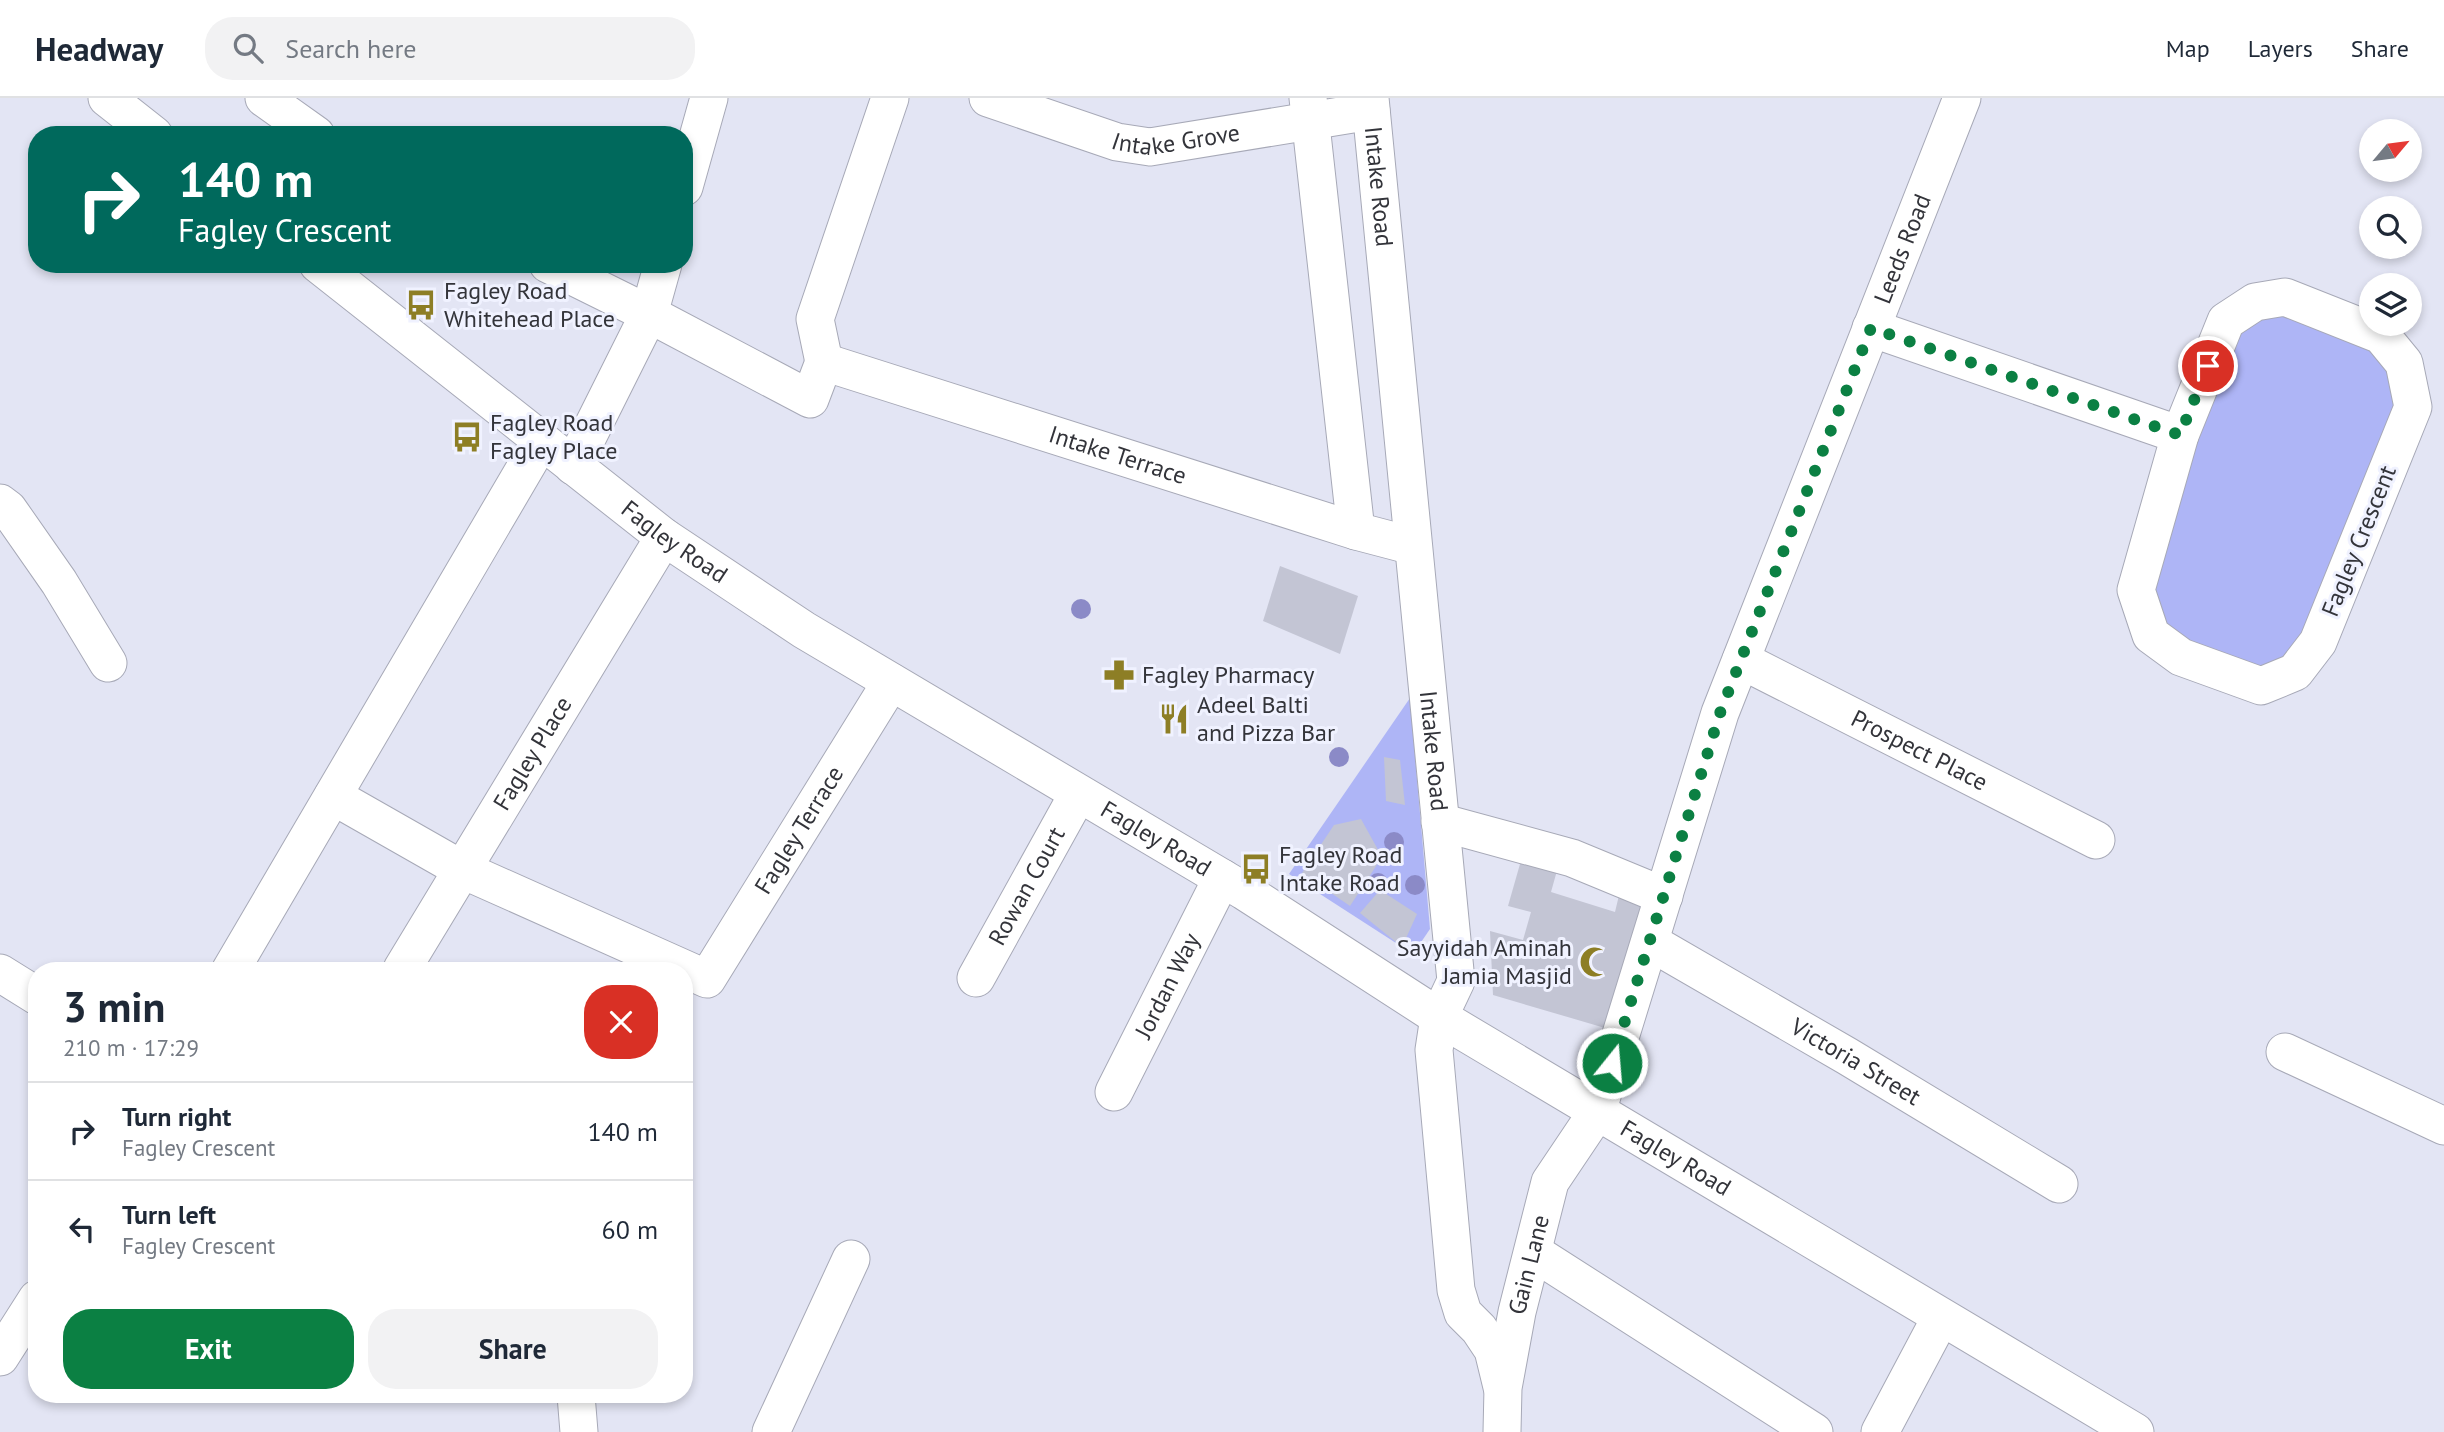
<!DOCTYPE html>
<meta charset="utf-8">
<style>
body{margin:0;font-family:"PT Sans",sans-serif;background:#f2f2f3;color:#1f2937;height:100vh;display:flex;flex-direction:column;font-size:26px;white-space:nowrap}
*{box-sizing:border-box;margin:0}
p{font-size:23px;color:#747a83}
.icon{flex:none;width:38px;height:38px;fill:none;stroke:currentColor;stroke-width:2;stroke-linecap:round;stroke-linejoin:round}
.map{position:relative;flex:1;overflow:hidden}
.drawer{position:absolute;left:28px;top:864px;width:665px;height:441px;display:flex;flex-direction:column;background:#fff;border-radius:28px;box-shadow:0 4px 10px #0003}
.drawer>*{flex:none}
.top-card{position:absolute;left:28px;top:28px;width:665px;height:147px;border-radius:28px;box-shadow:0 4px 10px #0003;background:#00695c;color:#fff;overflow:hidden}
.needle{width:46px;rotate:61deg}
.tools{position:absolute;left:2359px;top:21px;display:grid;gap:14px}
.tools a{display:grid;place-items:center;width:63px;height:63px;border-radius:50%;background:#fff;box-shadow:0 4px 10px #0003;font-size:35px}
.pin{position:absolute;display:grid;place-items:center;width:60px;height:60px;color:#fff;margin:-30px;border:4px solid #fff;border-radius:50%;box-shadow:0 2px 7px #0007}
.me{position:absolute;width:77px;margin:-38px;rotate:17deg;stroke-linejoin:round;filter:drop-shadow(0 0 5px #0008)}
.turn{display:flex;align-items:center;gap:24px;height:147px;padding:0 35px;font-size:32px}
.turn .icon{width:91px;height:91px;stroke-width:2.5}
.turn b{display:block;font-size:49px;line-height:60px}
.round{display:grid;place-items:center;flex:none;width:74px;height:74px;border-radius:28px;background:#f2f2f3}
.head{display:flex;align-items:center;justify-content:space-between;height:119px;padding:0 35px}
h1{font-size:42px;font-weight:700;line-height:52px}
.primary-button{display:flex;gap:14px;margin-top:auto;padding:14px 35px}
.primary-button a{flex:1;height:80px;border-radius:28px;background:#0b8043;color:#fff;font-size:28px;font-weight:700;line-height:80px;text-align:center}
.primary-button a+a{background:#f2f2f3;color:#1f2937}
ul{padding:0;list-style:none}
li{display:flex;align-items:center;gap:21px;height:98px;padding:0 35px;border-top:2px solid #e0e1e3}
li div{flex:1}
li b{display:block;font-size:26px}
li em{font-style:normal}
header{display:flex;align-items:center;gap:42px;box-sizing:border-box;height:98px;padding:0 35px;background:#fff;border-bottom:2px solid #e0e1e3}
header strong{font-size:33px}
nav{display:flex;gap:38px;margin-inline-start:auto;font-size:24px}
.search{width:490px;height:63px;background:#f2f2f3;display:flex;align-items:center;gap:18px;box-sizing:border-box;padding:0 24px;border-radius:28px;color:#747a83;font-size:26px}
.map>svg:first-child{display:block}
.green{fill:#aeb5f6}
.building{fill:#c3c5d4}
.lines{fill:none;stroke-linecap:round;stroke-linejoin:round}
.minor-casing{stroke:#a7a9b7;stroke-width:39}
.minor{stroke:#fff;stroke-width:37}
.tree{fill:#8b8ac7}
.route{stroke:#0b8043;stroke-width:12;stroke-dasharray:0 21.6}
.labels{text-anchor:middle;stroke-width:6;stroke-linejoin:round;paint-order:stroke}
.street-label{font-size:24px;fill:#33343a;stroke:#f0f2ff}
.poi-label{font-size:24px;fill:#33343a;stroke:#f0f2ff;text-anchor:start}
</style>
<header>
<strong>Headway</strong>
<div class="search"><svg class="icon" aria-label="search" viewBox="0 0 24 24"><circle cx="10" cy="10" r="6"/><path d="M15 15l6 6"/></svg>Search here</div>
<nav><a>Map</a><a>Layers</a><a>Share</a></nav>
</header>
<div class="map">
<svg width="2444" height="1334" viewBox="0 0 2444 1334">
<rect width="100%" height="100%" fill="#e3e5f4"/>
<g class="green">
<polygon points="2255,204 2381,237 2413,309 2295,574 2181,559 2136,492 2180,337"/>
<polygon points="1410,600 1430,831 1413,856 1289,776"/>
</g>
<g class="building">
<polygon points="1280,468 1358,498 1340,556 1263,523"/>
<polygon points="1384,659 1400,662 1405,707 1386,703"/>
<polygon points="1361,721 1382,759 1350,808 1302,775 1334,727"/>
<polygon points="1522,759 1558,769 1551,794 1615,814 1621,789 1648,801 1605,930 1493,897 1490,833 1523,842 1531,814 1508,808"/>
<polygon points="1380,792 1417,816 1402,849 1360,815"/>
</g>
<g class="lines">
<g class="minor-casing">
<g id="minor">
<polyline points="107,0 154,37"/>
<polyline points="264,0 316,37"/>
<path id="s1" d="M988 0 1117 44 1150 49 1371 13"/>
<polyline points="1308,0 1356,433"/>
<path id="s2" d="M1370 0 1456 883 1439 919 1434 952 1456 1192 1463 1215 1479 1231 1493 1252 1502 1289"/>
<polyline points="684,89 709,0"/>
<path id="s3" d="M318 166 664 439 804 532 1244 793 1439 919 2135 1334"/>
<polyline points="548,166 649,216 810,301 824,264"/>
<polygon points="2285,199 2381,237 2404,265 2413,309 2318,544 2295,574 2261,588 2181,559 2151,537 2136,492 2180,337 2226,223 2255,204"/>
<polyline points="1871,230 2180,337"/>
<path id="s4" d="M824 264 1356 433 1413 448"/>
<polyline points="824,264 815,221 890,0"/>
<polyline points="573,368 649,216 663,166"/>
<polyline points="0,405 8,411 59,484 108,565"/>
<path id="s5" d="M1741 562 2096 742"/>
<path id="s6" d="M333 698 463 772 707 881 891 584"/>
<polyline points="1440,724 1572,760 1664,798"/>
<path id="s7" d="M1650 844 1847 958 2059 1086"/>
<path id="s8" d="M402 871 664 439"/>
<polyline points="230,873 541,343"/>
<polyline points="0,875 37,898"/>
<path id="s9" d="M976 880 1078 696"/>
<polyline points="2285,954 2444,1028"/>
<path id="s10" d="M1114 994 1222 780"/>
<polyline points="1533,1154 1814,1334"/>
<polyline points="0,1259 37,1201"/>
<polyline points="576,1297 579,1334"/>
<polyline points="771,1334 851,1161"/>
<path id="s11" d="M1502 1334 1503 1290 1517 1214 1550 1084 1597 1014 1720 615 1962 0"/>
<polyline points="1880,1334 1941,1219"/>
</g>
</g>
<use href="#minor" class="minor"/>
</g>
<g class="tree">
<circle cx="1081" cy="511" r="10"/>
<circle cx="1339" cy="659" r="10"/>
<circle cx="1394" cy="744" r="10"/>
<circle cx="1378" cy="785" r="10"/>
<circle cx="1415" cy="787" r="10"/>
</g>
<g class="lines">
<polyline class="route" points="1612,965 1720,615 1871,230 2180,337 2208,268"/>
</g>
<defs>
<g id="bus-bare" transform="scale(2.415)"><path d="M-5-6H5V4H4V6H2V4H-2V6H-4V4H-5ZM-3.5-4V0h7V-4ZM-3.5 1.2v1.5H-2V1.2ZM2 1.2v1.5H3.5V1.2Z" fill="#8d7e25" stroke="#f0f2ff" stroke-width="2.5" paint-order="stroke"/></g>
<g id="pharmacy-bare" transform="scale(2.415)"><path d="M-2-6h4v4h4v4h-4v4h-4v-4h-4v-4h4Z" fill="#8d7e25" stroke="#f0f2ff" stroke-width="2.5" paint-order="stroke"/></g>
<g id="restaurant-bare" transform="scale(2.415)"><path d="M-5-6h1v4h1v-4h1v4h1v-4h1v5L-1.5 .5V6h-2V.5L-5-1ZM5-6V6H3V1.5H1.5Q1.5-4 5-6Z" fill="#8d7e25" stroke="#f0f2ff" stroke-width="2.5" paint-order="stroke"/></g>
<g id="mosque-bare" transform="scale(2.415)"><path d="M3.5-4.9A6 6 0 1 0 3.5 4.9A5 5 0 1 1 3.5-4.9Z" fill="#8d7e25" stroke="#f0f2ff" stroke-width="2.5" paint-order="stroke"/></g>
</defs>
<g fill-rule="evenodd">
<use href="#bus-bare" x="421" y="207"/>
<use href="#bus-bare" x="467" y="339"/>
<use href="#pharmacy-bare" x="1119" y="577"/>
<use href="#restaurant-bare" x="1174" y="621"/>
<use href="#bus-bare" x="1256" y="771"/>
<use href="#mosque-bare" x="1595" y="864"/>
</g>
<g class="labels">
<g class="street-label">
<text dy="8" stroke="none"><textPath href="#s1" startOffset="196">Intake Grove</textPath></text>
<text dy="8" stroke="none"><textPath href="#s2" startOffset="89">Intake Road</textPath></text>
<text dy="8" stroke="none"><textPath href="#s11" startOffset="1256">Leeds Road</textPath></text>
<text dy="8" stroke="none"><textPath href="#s4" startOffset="308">Intake Terrace</textPath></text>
<text dy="8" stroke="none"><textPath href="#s3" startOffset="452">Fagley Road</textPath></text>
<text transform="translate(2359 443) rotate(-68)" y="8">Fagley Crescent</text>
<text dy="8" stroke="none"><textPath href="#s5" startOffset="200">Prospect Place</textPath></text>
<text dy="8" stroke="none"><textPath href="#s2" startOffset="656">Intake Road</textPath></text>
<text dy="8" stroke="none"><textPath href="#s8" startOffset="252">Fagley Place</textPath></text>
<text dy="8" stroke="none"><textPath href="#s6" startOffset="592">Fagley Terrace</textPath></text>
<text dy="8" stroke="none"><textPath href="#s3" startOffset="1018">Fagley Road</textPath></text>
<text dy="8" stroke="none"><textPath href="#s9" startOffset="105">Rowan Court</textPath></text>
<text dy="8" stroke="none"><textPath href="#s10" startOffset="119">Jordan Way</textPath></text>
<text dy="8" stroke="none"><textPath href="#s7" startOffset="238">Victoria Street</textPath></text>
<text dy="8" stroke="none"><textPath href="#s3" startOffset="1628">Fagley Road</textPath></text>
<text dy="8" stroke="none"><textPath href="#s11" startOffset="170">Gain Lane</textPath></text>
</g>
<g class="poi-label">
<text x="444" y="201">Fagley Road<tspan x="444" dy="28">Whitehead Place</tspan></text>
<text x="490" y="333">Fagley Road<tspan x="490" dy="28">Fagley Place</tspan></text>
<text x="1142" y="585">Fagley Pharmacy</text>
<text x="1197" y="615">Adeel Balti<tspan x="1197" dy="28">and Pizza Bar</tspan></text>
<text x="1279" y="765">Fagley Road<tspan x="1279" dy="28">Intake Road</tspan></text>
<text x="1572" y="858" text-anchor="end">Sayyidah Aminah<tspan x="1572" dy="28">Jamia Masjid</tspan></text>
</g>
</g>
</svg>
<div class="tools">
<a><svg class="needle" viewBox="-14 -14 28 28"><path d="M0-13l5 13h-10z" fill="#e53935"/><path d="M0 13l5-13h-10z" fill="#747a83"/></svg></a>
<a><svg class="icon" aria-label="search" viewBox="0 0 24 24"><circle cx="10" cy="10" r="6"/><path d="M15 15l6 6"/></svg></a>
<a><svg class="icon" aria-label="layers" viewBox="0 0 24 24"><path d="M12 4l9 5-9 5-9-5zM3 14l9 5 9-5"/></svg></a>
</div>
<div class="pin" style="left:2208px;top:268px;background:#d93025"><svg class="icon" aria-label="arrive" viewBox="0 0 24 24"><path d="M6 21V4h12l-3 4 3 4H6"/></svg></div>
<svg class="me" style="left:1612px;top:965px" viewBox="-20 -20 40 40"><circle r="17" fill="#0b8043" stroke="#fff" stroke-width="3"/><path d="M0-11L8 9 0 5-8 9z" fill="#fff"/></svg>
<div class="top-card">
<div class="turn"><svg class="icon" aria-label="right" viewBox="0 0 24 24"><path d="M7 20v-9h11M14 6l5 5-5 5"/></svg><div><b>140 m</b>Fagley Crescent</div></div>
</div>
<section class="drawer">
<div class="head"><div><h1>3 min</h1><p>210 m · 17:29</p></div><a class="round" style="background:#d93025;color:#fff"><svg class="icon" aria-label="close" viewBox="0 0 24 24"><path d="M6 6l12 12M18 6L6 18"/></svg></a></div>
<ul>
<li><svg class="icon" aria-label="right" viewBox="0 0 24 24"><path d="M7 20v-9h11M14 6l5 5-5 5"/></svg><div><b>Turn right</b><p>Fagley Crescent</p></div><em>140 m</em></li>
<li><svg class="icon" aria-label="left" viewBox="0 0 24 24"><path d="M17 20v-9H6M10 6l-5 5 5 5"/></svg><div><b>Turn left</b><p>Fagley Crescent</p></div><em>60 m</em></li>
</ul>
<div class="primary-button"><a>Exit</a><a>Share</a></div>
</section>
</div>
